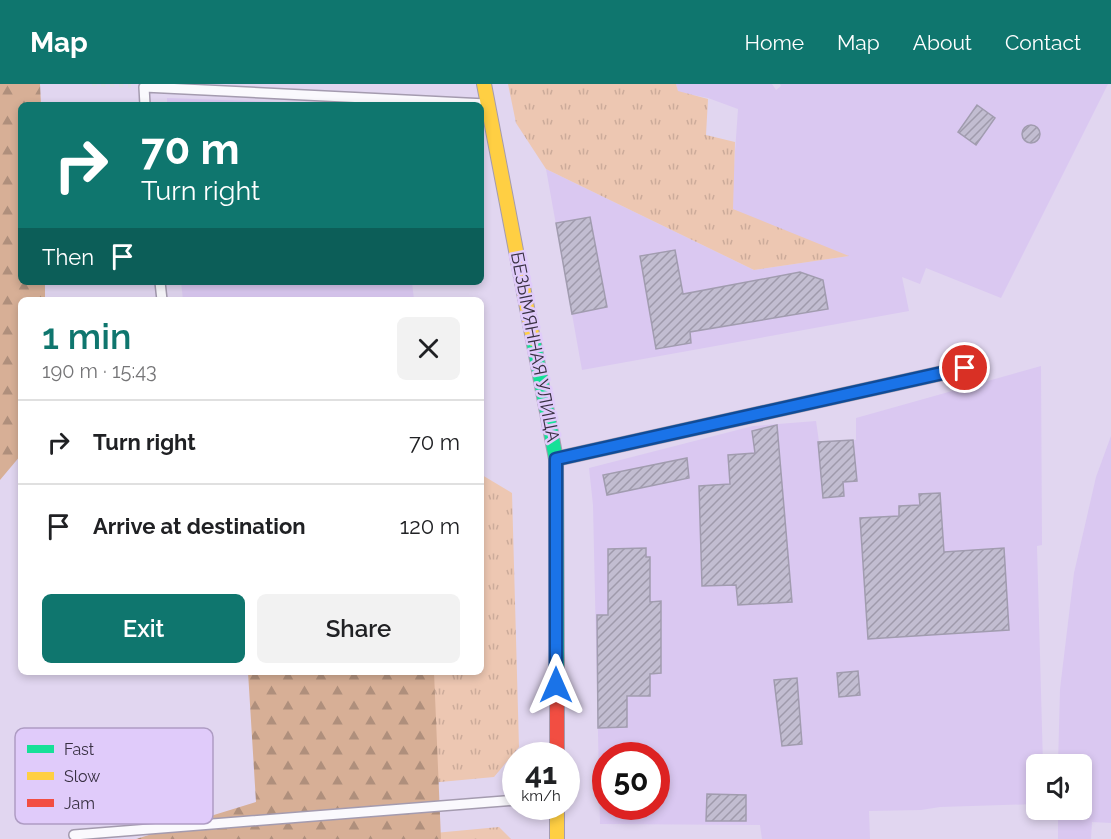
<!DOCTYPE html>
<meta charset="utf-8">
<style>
body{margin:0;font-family:Raleway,sans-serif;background:#f2f2f2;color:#202124;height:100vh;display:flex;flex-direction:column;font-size:22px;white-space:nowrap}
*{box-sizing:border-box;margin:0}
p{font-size:20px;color:#757577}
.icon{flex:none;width:33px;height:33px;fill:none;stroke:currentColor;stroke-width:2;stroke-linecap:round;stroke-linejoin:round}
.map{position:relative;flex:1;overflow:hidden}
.details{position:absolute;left:18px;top:213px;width:466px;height:378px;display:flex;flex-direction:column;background:#fff;border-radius:9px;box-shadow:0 3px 9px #0003}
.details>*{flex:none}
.hud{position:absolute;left:18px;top:18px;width:466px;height:183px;border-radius:9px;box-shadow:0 3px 9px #0003;background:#0f766e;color:#fff;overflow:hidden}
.fabs{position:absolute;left:1026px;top:670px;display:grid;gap:12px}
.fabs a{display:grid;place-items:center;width:66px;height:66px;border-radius:9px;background:#fff;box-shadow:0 3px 9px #0003;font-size:30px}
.speed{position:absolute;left:502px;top:658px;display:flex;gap:12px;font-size:30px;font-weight:700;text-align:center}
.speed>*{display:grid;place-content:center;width:78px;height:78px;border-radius:50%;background:#fff;box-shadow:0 3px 9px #0003;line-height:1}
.speed small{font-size:15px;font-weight:400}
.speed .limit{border:9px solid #d22;background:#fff;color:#111}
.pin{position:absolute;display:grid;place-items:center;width:51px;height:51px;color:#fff;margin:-26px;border:3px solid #fff;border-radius:50%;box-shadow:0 2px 6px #0007}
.me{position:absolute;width:66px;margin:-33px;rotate:0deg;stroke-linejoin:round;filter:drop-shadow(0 0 4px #0008)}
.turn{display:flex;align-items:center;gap:21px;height:126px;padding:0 24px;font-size:27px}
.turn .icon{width:78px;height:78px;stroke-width:2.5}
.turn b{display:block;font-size:42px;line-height:51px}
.then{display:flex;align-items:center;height:57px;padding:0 24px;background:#0003;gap:12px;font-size:22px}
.round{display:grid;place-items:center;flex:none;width:63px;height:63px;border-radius:9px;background:#f2f2f2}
.headline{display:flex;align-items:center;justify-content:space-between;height:102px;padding:0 24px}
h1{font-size:36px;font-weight:600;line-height:45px;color:#0f766e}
.button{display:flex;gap:12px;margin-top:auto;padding:12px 24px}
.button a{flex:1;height:69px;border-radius:9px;background:#0f766e;color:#fff;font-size:24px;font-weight:600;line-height:69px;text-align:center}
.button a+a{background:#f2f2f2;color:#202124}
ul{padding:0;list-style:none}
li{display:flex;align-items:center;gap:18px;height:84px;padding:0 24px;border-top:2px solid #e0e0e0}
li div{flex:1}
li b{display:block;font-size:22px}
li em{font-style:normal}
header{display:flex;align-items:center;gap:36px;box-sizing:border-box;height:84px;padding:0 30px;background:#0f766e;color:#fff}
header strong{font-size:28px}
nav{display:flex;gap:33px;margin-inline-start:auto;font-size:21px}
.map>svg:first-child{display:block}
.built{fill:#dac8f1;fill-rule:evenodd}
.grass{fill:url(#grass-tufts)}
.forest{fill:url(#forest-firs)}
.building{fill:url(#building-hatch);stroke:#a19caf;stroke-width:1.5}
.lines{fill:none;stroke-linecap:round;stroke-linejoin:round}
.lane-casing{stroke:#a49baf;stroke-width:12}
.fast-casing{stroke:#a49baf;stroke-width:16}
.slow-casing{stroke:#a49baf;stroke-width:16}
.jam-casing{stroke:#a49baf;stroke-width:16}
.path{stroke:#dfdbe4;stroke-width:4;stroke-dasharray:4.5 4.5;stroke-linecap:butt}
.lane{stroke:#faf9fd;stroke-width:9}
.fast{stroke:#16e098;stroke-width:14}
.slow{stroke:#ffcf43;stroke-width:14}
.jam{stroke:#f24e42;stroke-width:14}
.route-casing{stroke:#114b97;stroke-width:15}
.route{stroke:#1a73e8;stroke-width:10}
.labels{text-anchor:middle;stroke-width:5;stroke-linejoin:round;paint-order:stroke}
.street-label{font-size:18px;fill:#383042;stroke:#e0cbfa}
.key{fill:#e0cbfa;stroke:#ae9cc3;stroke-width:1.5}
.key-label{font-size:16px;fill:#383042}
</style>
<header>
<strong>Map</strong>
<nav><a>Home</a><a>Map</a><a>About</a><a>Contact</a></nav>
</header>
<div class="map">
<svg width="1111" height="755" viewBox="0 0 1111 755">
<defs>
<pattern id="grass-tufts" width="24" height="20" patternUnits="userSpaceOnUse" patternTransform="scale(1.5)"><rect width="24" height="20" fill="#edc7b2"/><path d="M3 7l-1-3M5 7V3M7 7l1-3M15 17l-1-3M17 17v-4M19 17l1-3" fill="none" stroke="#ccab9a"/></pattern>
<pattern id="forest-firs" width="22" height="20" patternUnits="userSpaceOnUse" patternTransform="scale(1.5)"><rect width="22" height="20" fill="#d7af96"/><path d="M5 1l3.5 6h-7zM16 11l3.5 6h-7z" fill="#af8f7c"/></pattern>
<pattern id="building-hatch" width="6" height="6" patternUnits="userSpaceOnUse" patternTransform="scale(1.5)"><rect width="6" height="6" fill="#c2bdd1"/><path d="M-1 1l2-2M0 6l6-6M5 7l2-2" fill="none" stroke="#9f9aab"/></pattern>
</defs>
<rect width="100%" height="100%" fill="#e1d6f0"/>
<g class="built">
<polygon points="676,0 772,0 776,6 781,2 780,0 1108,0 1001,214 926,184 920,200 902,193 909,227 582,286 546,85 754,186 848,172 731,126 738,25 708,14 678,8"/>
<polygon points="167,14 277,18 330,21 167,21"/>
<polygon points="181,198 412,198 414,216 183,216"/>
<path d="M1041 282 1042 461 1037 462 1043 681H1036V720L940 723 921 726 869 727 870 755H762L760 741 600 740 593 421 589 384 753 342 816 337 819 358 856 356V334ZM606 672H657V723H606Z"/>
<polygon points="1111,352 1111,739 1092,738 1091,755 1058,755 1058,726 1082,726 1082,681 1058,681 1060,605 1074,489 1096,393"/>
</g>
<g class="grass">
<polygon points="508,0 676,0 678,7 708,15 706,51 735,58 733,125 849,172 754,186 546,85 516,39"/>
<polygon points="482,391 512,409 519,663 494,693 408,701 399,588 482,588"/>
<polygon points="499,743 511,755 413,755 413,751"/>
</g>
<g class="forest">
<polygon points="0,0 40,0 41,21 21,21 21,198 45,198 45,216 21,216 21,371 0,396"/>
<polygon points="248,588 434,588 441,755 136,755 256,718"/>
</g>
<g class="building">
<polygon points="977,21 995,34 976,61 958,48"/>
<circle cx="1031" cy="50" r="9"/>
<polygon points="590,133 607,223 572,230 556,139"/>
<polygon points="675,166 683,210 800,188 823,196 828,225 690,248 691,259 656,265 640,172"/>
<polygon points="777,341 792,518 738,521 736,501 702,502 699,402 730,400 728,371 755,369 752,347"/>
<polygon points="853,356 857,397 843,398 844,412 823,414 818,358"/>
<polygon points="687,374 689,394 607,411 603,391"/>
<polygon points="940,409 944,468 1004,464 1009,546 868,555 860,434 899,432 899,422 920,421 919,410"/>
<polygon points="646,464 646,473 650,473 650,518 661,517 661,589 650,590 650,612 627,612 627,643 598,644 597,531 608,531 608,465"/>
<polygon points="858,587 860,611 839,613 837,589"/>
<polygon points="797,594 802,660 782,662 774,596"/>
<polygon points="707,710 746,711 746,737 706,737"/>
</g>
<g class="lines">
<g class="lane-casing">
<g id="lane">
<polyline points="145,21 144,3 486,20"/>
<polyline points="160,198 162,216"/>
<polyline points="74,751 516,716"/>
</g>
</g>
<g class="fast-casing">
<g id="fast">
<polyline points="533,255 556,375 557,591"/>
<polyline points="556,375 965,284"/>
</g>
</g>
<g class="slow-casing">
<g id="slow">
<polyline points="484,0 533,255"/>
<polyline points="557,723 557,755"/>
</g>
</g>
<g class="jam-casing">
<polyline id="jam" points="557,591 557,672"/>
</g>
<polyline class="path" points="92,0 131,2"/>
<use href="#lane" class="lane"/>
<use href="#fast" class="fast"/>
<use href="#slow" class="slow"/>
<use href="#jam" class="jam"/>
</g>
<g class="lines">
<g class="route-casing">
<polyline id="route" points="556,601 556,375 965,284"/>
</g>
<use href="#route" class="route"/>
</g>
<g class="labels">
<g class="street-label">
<text transform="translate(535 263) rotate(79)" y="6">БЕЗЫМЯННАЯ УЛИЦА</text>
</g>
</g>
<rect x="15" y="644" width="198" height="96" rx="9" class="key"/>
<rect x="27" y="661" width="27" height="8" fill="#16e098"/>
<rect x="27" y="688" width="27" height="8" fill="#ffcf43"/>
<rect x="27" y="715" width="27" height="8" fill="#f24e42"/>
<g class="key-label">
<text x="64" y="671">Fast</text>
<text x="64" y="698">Slow</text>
<text x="64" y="725">Jam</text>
</g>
</svg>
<div class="fabs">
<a><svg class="icon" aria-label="sound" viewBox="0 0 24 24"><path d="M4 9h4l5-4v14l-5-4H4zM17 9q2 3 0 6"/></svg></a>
</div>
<div class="speed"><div>41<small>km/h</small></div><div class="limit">50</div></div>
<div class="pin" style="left:965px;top:284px;background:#d93025"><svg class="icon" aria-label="arrive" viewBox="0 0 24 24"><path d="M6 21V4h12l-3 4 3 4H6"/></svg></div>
<svg class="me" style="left:556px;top:601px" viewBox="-20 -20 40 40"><path d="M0-17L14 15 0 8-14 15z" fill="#1a73e8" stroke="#fff" stroke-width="4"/></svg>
<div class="hud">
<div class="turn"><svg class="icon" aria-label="right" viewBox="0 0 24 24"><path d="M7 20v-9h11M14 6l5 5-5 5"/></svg><div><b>70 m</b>Turn right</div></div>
<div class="then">Then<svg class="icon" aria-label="arrive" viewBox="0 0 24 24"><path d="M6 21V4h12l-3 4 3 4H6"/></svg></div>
</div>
<section class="details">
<div class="headline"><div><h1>1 min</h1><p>190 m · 15:43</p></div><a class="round"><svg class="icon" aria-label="close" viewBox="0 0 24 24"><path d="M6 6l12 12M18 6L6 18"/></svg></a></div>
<ul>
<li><svg class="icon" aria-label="right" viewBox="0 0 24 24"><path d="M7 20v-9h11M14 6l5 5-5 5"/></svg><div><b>Turn right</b></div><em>70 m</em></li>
<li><svg class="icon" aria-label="arrive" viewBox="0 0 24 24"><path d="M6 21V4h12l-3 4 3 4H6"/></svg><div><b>Arrive at destination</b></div><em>120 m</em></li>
</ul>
<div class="button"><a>Exit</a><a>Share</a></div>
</section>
</div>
